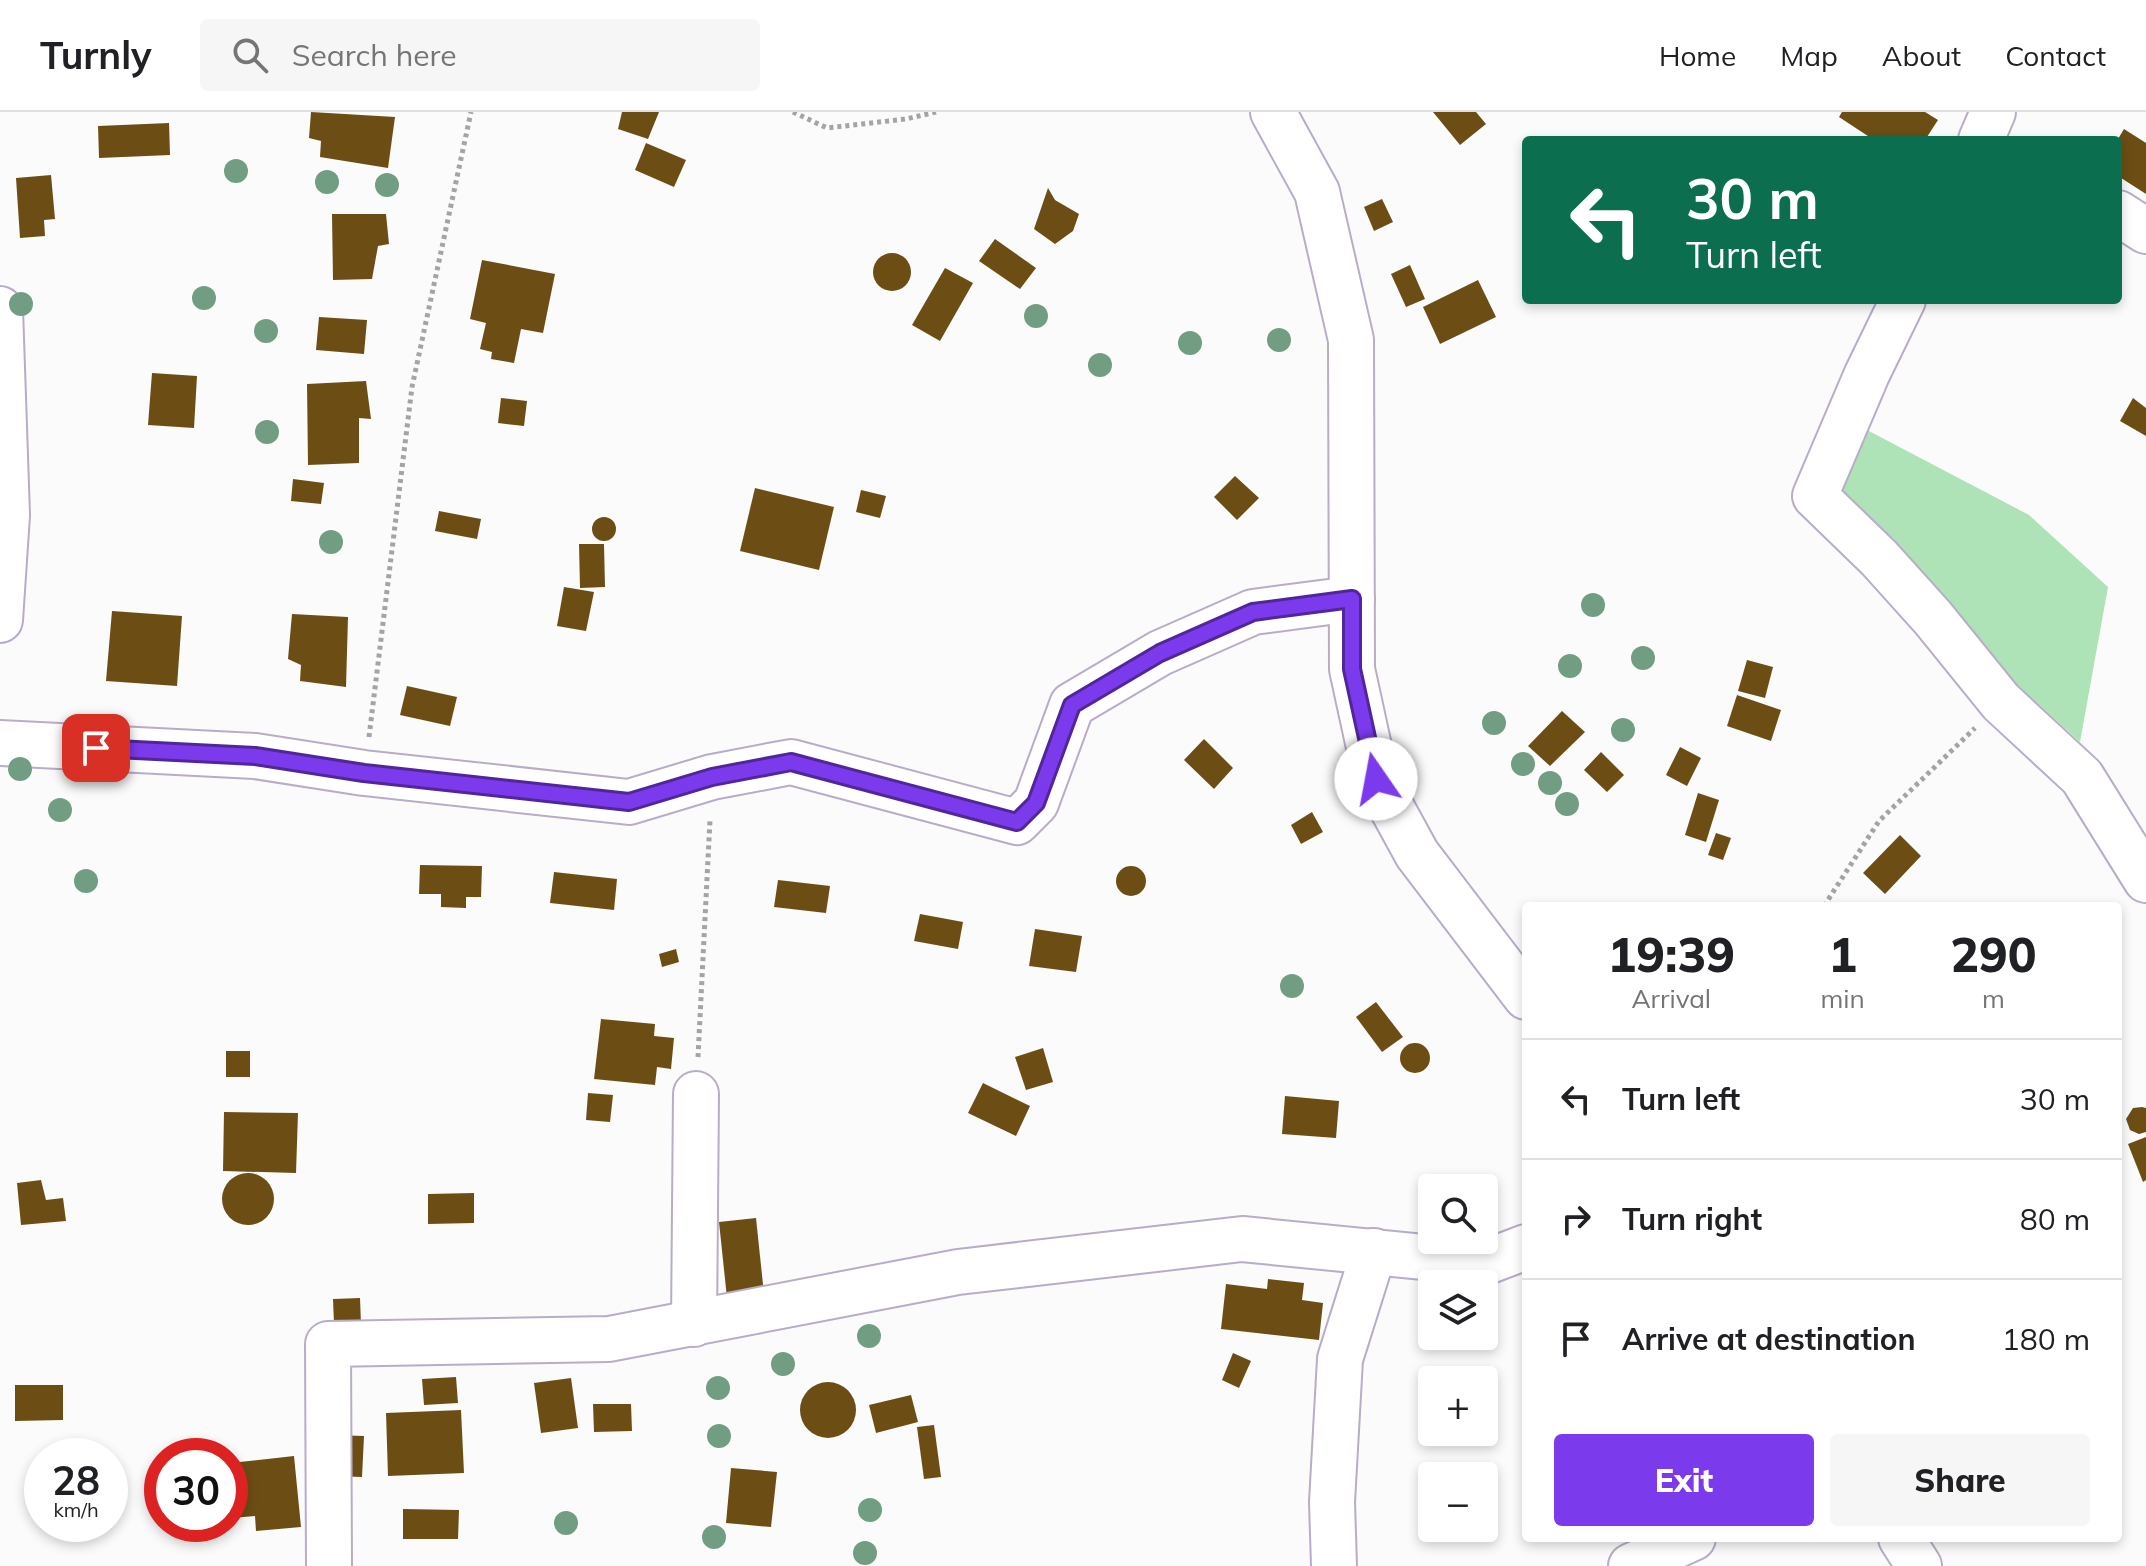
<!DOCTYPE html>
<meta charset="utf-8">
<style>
body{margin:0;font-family:Mulish,sans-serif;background:#f6f6f6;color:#202124;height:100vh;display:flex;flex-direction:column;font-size:30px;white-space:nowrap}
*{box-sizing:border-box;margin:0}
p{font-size:26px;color:#757577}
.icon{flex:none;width:44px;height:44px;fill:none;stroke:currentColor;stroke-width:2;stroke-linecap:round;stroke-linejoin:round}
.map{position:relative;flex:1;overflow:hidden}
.panel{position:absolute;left:1522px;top:790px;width:600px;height:640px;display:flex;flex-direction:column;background:#fff;border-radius:8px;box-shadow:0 4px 12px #0003}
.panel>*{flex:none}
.banner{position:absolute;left:1522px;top:24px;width:600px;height:168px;border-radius:8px;box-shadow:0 4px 12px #0003;background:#0b6e4f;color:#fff;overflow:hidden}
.controls{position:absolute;left:1418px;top:1062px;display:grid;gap:16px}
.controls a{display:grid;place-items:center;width:80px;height:80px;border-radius:8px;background:#fff;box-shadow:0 4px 12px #0003;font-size:40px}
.speed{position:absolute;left:24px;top:1326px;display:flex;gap:16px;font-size:40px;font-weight:700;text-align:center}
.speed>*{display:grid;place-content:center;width:104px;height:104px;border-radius:50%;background:#fff;box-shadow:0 4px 12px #0003;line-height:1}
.speed small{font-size:20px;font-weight:400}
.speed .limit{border:12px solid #d22;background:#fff;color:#111}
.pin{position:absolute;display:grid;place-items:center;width:68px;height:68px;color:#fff;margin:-34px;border-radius:16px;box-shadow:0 4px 12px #0006}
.me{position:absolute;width:88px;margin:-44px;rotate:348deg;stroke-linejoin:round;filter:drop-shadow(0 0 6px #0008)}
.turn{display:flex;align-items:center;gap:28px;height:168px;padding:0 32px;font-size:36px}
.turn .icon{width:104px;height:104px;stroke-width:2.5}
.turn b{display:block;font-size:56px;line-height:68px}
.eta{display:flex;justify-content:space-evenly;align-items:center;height:136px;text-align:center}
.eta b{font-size:48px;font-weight:800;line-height:56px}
.action{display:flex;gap:16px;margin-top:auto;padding:16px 32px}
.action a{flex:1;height:92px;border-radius:8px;background:#7c3aed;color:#fff;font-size:32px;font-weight:800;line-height:92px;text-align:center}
.action a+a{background:#f6f6f6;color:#202124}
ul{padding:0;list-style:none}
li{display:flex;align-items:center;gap:24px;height:120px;padding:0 32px;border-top:2px solid #e0e0e0}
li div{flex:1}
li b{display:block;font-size:30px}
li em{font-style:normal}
header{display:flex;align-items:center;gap:48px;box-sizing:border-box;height:112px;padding:0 40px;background:#fff;border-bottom:2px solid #e0e0e0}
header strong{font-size:38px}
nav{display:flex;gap:44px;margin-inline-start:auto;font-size:28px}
.search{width:560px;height:72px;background:#f6f6f6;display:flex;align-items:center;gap:20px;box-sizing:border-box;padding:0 28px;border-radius:8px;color:#757577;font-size:30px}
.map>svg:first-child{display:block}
.green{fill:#aee2b7}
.building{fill:#6c4e14}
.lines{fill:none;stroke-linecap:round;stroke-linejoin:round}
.minor-casing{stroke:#b9acc8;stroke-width:48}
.path{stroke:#a5a3a7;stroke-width:5;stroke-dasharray:4 4;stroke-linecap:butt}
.minor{stroke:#fff;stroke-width:44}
.tree{fill:#719e83}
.route-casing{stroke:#51269a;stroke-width:20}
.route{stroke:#7c3aed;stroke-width:14}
</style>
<header>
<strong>Turnly</strong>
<div class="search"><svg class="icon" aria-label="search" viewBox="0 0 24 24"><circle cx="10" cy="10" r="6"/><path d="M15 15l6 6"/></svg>Search here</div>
<nav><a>Home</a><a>Map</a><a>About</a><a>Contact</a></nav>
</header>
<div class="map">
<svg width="2146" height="1454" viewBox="0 0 2146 1454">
<rect width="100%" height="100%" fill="#fbfbfb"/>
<polygon class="green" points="1867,318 2029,403 2108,475 2080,630 1992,550 1831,375"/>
<g class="building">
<polygon points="311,0 395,5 388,56 320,45 321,29 309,26"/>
<polygon points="622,0 659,0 648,27 618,17"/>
<polygon points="1433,0 1476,0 1486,12 1460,33"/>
<polygon points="1842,0 1925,0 1938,8 1925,28 1874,28 1839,5"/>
<polygon points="169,11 170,43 99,46 98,14"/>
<polygon points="2124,17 2146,31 2146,82 2118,64 2118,27"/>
<polygon points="646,31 686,48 674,75 635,58"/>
<polygon points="51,63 55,107 44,108 45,124 20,126 16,66"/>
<polygon points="1048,76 1055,88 1079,102 1073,119 1055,132 1034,117"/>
<polygon points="1382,87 1393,110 1374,119 1364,95"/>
<polygon points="332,102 386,102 389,132 378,134 372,167 333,168"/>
<polygon points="995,127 1036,156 1020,177 979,149"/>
<circle cx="892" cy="160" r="19"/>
<polygon points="482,148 555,162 543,221 521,217 514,251 491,247 492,240 480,237 486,211 470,207"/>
<polygon points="1410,153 1425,187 1406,195 1391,162"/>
<polygon points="945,156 973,171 940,229 912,213"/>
<polygon points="1478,168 1496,205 1440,232 1423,195"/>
<polygon points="319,205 367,208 364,242 316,238"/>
<polygon points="152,261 197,264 194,316 148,313"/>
<polygon points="366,269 371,307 359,306 359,351 308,353 307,272"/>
<polygon points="501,286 527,289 524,314 498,311"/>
<polygon points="2133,286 2146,296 2146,324 2120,309"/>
<polygon points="1235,364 1259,386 1237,408 1214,385"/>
<polygon points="293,367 324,371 321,392 291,389"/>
<polygon points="755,376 834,395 819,458 740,439"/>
<polygon points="861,378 886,384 880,406 856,400"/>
<polygon points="439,399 481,407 477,427 435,419"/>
<circle cx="604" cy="417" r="12"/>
<polygon points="579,432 604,432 605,475 580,476"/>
<polygon points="564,475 594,480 586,519 557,514"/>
<polygon points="112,499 182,504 177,574 106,569"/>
<polygon points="292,502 348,505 346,575 300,569 301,553 288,547"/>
<polygon points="1747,548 1773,555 1765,586 1738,579"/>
<polygon points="407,574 457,585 450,614 400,603"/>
<polygon points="1737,583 1781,598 1771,629 1727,614"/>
<polygon points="1562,599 1585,620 1550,654 1528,634"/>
<polygon points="1204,627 1233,656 1214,677 1184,648"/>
<polygon points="1680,635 1701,646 1687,674 1666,663"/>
<polygon points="1601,640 1624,663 1607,680 1584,658"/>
<polygon points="1698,681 1719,688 1706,730 1685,723"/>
<polygon points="1312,700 1323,720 1301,732 1291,713"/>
<polygon points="1716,721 1731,726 1723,748 1708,743"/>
<polygon points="1900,723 1921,744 1885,782 1863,761"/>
<polygon points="420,753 482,754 481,785 466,785 466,796 441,795 441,782 419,782"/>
<circle cx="1131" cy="769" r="15"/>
<polygon points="554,760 617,767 614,798 550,791"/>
<polygon points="778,768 830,774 826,801 774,795"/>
<polygon points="920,802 963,810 958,837 914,829"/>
<polygon points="1035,817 1082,824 1076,860 1029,854"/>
<polygon points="676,837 679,850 662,855 659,842"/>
<polygon points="1376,890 1403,925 1382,940 1356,905"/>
<polygon points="601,907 655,912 654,924 674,926 671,957 657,955 655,973 594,967"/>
<circle cx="1415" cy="946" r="15"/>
<polygon points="1043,936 1053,970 1026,978 1015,945"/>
<rect x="226" y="939" width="24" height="26"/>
<polygon points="983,971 1030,994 1016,1024 968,1001"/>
<polygon points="588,981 613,983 610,1010 586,1008"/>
<polygon points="1285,984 1339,989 1336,1026 1282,1022"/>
<polygon points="2142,995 2146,996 2146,1020 2139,1022 2130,1018 2126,1007 2133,996"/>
<polygon points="224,1000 298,1001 296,1061 223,1059"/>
<polygon points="2146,1025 2146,1068 2143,1070 2128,1032"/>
<circle cx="248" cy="1087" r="26"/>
<polygon points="41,1068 46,1088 63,1086 66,1109 21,1113 17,1071"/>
<polygon points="474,1081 474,1111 428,1112 428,1082"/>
<polygon points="756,1106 764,1182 727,1186 719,1110"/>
<polygon points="1268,1167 1304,1171 1302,1188 1323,1191 1319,1228 1221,1217 1226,1172 1267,1177"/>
<polygon points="360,1186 361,1212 334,1212 333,1187"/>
<polygon points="1233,1241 1251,1249 1239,1276 1222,1268"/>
<polygon points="456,1265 458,1291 424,1293 422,1267"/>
<polygon points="571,1266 578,1316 541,1321 534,1271"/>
<circle cx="828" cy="1298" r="28"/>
<polygon points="15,1273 63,1273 63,1308 15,1309"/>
<polygon points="911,1283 918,1310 876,1321 869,1293"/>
<polygon points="593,1292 631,1292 632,1319 594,1320"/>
<polygon points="461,1298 464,1361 388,1364 386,1301"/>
<polygon points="934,1313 941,1365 924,1367 917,1315"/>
<polygon points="332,1323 364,1324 362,1365 330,1364"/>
<polygon points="294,1344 301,1415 256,1419 255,1404 232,1406 230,1351"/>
<polygon points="731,1356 777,1360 771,1415 726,1411"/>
<polygon points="403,1397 459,1398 458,1427 403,1427"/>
</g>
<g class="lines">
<g class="minor-casing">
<g id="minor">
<polyline points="1273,0 1317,80 1351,228 1352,557 1376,667 1417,742 1526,885"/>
<polyline points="1981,28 1993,0"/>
<polyline points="2118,101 2146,119"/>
<polyline points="1903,188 1867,262 1815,384 1879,446 1933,506 2001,590 2082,665 2146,768"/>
<polyline points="0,197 7,403 0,508"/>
<polyline points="0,631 255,644 364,661 629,690 712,665 791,650 1017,710 1036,691 1072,593 1160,541 1253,500 1352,487"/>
<polyline points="694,1212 696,982"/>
<polyline points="1901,1426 1919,1454"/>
<polyline points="329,1454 328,1232 609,1227 958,1160 1242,1127 1484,1151 1526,1135"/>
<polyline points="1334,1454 1332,1390 1340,1247 1374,1139"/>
<polyline points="1631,1454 1693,1426"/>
</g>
</g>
<g class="path">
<polyline points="793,0 827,16 906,7 936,0"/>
<polyline points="369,625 412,275 471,0"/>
<polyline points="1824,794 1879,709 1975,616"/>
<polyline points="698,945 710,708"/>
</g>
<use href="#minor" class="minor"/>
</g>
<g class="tree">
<circle cx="236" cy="59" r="12"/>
<circle cx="327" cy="70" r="12"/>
<circle cx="387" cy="73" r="12"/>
<circle cx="204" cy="186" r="12"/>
<circle cx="21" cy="192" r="12"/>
<circle cx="1036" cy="204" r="12"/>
<circle cx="266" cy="219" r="12"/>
<circle cx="1279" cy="228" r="12"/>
<circle cx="1190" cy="231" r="12"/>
<circle cx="1100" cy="253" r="12"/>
<circle cx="267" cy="320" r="12"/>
<circle cx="331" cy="430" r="12"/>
<circle cx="1593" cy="493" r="12"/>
<circle cx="1643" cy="546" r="12"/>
<circle cx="1570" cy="554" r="12"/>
<circle cx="1494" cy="611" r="12"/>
<circle cx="1623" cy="618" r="12"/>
<circle cx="1523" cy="652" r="12"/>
<circle cx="20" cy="657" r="12"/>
<circle cx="1550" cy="671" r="12"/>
<circle cx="1567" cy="692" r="12"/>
<circle cx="60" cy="698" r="12"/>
<circle cx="86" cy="769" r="12"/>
<circle cx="1292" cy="874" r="12"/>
<circle cx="869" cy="1224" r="12"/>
<circle cx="783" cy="1252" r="12"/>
<circle cx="718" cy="1276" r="12"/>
<circle cx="719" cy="1324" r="12"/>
<circle cx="870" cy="1398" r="12"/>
<circle cx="566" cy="1411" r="12"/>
<circle cx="714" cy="1425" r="12"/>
<circle cx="865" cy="1441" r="12"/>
</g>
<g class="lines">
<g class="route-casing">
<polyline id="route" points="96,636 255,644 364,661 629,690 712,665 791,650 1017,710 1036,691 1072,593 1160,541 1253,500 1352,487 1352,557 1376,667"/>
</g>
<use href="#route" class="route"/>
</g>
</svg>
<div class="controls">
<a><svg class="icon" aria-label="search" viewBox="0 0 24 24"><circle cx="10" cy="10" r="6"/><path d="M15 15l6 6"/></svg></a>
<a><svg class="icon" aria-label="layers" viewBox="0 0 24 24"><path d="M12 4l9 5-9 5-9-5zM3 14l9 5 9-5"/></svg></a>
<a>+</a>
<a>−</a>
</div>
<div class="speed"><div>28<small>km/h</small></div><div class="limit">30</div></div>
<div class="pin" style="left:96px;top:636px;background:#d93025"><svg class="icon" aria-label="arrive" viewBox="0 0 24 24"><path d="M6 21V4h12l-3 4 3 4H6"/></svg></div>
<svg class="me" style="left:1376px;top:667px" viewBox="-20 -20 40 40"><circle r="19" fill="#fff"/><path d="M0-13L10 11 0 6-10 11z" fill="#7c3aed"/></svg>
<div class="banner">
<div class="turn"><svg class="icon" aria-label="left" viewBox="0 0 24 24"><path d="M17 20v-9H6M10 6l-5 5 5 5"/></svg><div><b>30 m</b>Turn left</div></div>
</div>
<section class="panel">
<div class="eta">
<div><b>19:39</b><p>Arrival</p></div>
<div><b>1</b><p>min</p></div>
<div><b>290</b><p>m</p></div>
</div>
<ul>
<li><svg class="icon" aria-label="left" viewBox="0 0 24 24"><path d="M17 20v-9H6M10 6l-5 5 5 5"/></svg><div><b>Turn left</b></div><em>30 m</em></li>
<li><svg class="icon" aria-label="right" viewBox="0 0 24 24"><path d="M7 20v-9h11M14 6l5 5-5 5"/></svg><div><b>Turn right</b></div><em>80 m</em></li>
<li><svg class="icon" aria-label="arrive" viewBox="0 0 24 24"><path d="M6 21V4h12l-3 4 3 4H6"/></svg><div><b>Arrive at destination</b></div><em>180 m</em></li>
</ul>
<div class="action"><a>Exit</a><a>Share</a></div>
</section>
</div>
